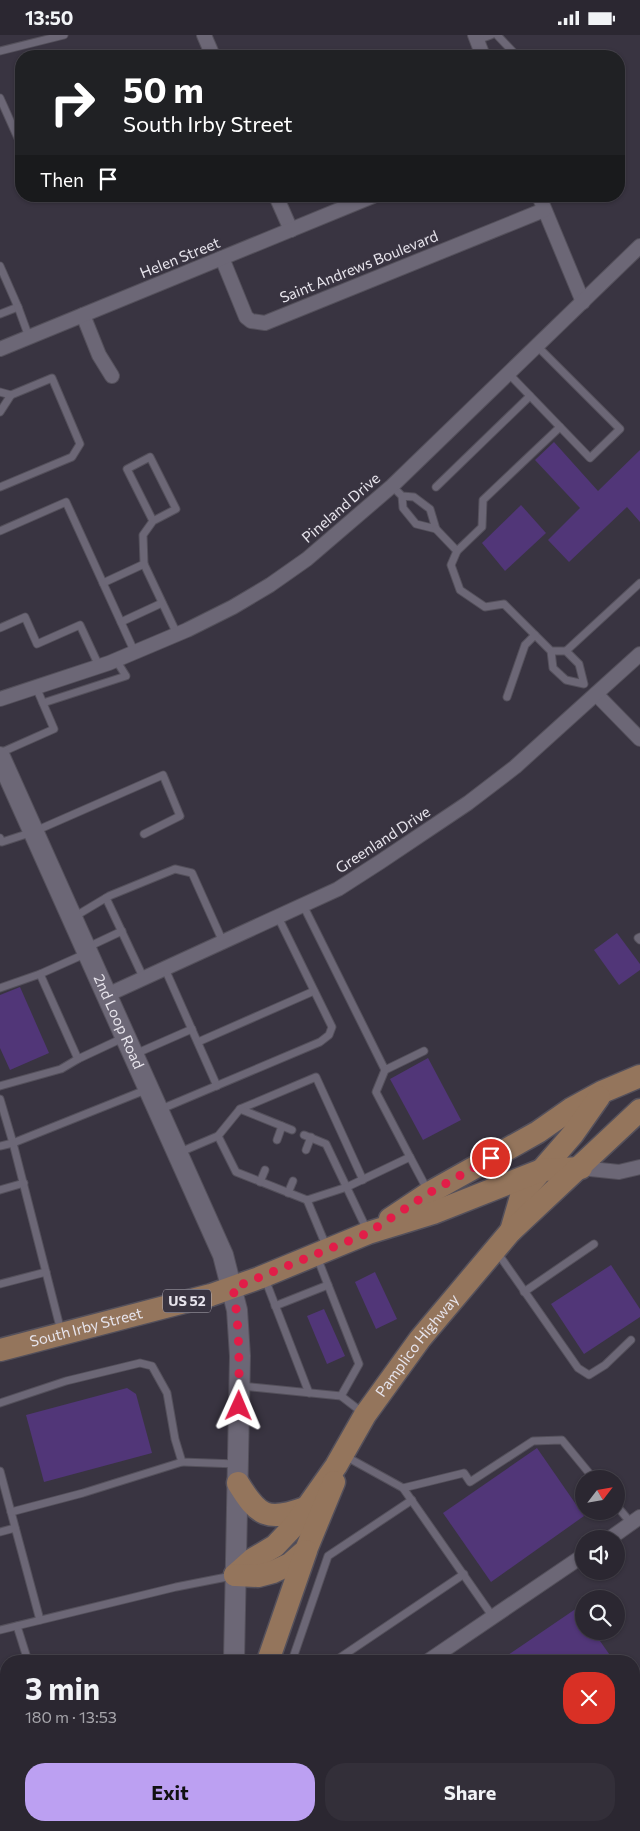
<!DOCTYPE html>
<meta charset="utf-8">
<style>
body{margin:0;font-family:Commissioner,sans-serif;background:#332f39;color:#f1f3f6;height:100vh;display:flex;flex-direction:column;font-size:19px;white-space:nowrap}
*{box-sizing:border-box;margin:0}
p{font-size:16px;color:#a6a5ab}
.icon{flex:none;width:28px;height:28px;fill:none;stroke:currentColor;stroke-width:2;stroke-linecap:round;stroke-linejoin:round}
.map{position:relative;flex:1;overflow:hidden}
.sheet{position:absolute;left:0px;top:1620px;width:640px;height:176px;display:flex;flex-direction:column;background:#2b2731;border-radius:20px 20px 0 0;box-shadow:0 1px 4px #0004,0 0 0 1px #47444d}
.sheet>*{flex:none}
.hud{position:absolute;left:15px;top:15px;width:610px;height:152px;border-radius:20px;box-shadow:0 1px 4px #0004,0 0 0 1px #47444d;background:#202124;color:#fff;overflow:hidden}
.needle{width:32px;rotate:59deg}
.controls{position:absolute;left:575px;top:1435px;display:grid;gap:10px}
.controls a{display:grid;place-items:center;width:50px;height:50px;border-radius:50%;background:#2b2731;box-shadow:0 1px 4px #0004,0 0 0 1px #47444d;font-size:25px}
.pin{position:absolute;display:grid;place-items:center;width:42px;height:42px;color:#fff;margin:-21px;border:2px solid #fff;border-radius:50%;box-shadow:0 1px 5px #0007}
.me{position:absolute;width:55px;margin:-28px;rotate:1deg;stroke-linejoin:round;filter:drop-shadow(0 0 4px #0008)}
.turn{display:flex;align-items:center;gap:18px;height:105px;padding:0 25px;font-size:22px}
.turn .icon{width:65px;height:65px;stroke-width:2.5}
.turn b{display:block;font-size:35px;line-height:42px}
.then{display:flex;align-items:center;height:48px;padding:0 25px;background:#0003;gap:10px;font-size:19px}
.round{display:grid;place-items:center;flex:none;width:52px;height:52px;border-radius:20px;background:#332f39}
.head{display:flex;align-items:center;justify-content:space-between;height:85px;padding:0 25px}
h1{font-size:30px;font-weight:700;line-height:38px}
.cta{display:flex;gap:10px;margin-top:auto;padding:10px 25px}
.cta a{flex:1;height:58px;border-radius:20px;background:#bca0f2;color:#111;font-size:20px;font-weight:700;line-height:58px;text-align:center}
.cta a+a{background:#332f39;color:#f1f3f6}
.status{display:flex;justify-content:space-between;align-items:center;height:35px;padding:0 25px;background:#2b2731;direction:ltr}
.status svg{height:14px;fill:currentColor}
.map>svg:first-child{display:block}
.building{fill:#513678}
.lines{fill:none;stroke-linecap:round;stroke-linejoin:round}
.lane-casing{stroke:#54505b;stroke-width:9}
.street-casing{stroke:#54505b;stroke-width:16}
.secondary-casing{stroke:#54505b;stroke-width:22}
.primary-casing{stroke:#54505b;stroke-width:25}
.lane{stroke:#6c6776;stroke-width:7}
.street{stroke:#6c6776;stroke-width:14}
.secondary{stroke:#6c6776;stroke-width:20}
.primary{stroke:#94755c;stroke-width:22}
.rail-casing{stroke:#b1adb7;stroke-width:5.5}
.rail{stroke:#393441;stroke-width:4;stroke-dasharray:11;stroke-linecap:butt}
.route{stroke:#e11d48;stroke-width:9;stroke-dasharray:0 16.2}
.labels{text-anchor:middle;stroke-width:5;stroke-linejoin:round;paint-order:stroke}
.shield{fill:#393441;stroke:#b3afb9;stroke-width:1}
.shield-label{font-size:14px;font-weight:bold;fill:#e7e4ec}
.street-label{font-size:15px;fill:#e7e4ec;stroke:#393441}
</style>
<div class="status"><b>13:50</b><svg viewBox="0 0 49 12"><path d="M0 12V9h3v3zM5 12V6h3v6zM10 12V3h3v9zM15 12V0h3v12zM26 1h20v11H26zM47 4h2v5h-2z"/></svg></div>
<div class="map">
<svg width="640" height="1796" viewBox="0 0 640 1796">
<rect width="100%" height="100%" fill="#393441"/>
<g class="building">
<polygon points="554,407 598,456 640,415 640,487 627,472 569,527 548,505 580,473 535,425"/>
<polygon points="521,470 546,498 505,536 482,508"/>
<polygon points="617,898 640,929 640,935 619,950 594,915"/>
<polygon points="20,952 49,1018 10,1035 0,1013 0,960"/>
<polygon points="428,1023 461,1085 423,1105 390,1044"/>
<polygon points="611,1230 640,1274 640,1282 584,1319 551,1269"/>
<polygon points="375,1237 397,1284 376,1294 355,1247"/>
<polygon points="324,1274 345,1321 327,1329 307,1281"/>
<polygon points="127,1353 136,1359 152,1418 44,1447 26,1380"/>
<polygon points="537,1413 584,1481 491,1547 443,1478"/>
<polygon points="577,1573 584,1583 584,1596 593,1596 614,1626 499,1626"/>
</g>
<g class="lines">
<g class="lane-casing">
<g id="lane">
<polyline points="497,0 517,21"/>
<polyline points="477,5 491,0"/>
<polyline points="0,16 64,0"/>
<polyline points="0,63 21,110"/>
<polyline points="0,231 18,272 0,279"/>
<polyline points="18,272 29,302"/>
<polyline points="508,338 590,423 620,394 537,311"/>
<polyline points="0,357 11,360"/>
<polyline points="0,377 11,360 52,343 80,409 72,422 0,452"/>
<polyline points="392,451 402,461 403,473 416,489 436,494 430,474 414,462 402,461"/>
<polyline points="436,452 530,361"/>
<polyline points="436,494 457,516"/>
<polyline points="0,496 66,467 135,618"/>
<polyline points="144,529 143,500 153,486 176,474 150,422 127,434 153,486"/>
<polyline points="103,548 144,529 177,599"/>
<polyline points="121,587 162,568"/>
<polyline points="0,593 25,582 37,609 80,590 99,631"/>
<polyline points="551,616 566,616 579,629 584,649 566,645 553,633 551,616 504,569 485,572 460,555 451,530 457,516 482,492 483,465 560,392"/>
<polyline points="566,616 640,548"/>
<polyline points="507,662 525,610 535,600"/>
<polyline points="43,668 126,641 116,625"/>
<polyline points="0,718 54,694 36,652"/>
<polyline points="0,803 2,807 33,797 163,740 180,781 144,799"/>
<polyline points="106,863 144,944"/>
<polyline points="303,870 385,1035 424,1016"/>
<polyline points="74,882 109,861 175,834 192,838 223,907"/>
<polyline points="640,902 638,903 640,905"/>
<polyline points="88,912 122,896"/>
<polyline points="87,918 40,939 78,1024 125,1002"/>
<polyline points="165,934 217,1051"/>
<polyline points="0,953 40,939"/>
<polyline points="198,1007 314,956"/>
<polyline points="135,1019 192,994"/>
<polyline points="385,1035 376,1057 410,1122"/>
<polyline points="0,1051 61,1034 78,1024"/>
<polyline points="0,1064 13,1108 61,1296"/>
<polyline points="240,1074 316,1042 363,1145"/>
<polyline points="159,1075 320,1007 329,1000 332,992 278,882"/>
<polyline points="304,1100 326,1109 367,1195"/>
<polyline points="218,1101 236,1137 307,1165 347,1152 410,1122 428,1156"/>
<polyline points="277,1105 282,1091"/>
<polyline points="0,1111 13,1108 148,1054"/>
<polyline points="306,1115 311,1102"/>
<polyline points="178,1118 218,1101 240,1074 292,1095"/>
<polyline points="260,1147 265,1135"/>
<polyline points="0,1155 24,1148"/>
<polyline points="288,1158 293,1146"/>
<polyline points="307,1165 327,1213"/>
<polyline points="497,1217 578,1333 589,1340 605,1330 631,1305"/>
<polyline points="317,1222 359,1329 341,1361"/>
<polyline points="265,1244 309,1358"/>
<polyline points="0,1249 46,1237"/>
<polyline points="524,1257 594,1209"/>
<polyline points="275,1271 328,1250"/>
<polyline points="242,1351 341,1361 363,1378"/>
<polyline points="0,1368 66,1346 140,1328 152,1331 167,1358 175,1404 182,1427 237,1429"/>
<polyline points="345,1421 403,1453 493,1582"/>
<polyline points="0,1436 40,1585"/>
<polyline points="403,1453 464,1438 470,1447 533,1406 562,1405 594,1444"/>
<polyline points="616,1470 631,1488"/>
<polyline points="11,1477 83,1458 182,1427"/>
<polyline points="0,1497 15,1493"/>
<polyline points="17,1591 28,1626"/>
<polyline points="0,1595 176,1552 232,1541"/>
<polyline points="299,1626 294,1620 328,1521 412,1465"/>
<polyline points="335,1626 464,1539"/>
<polyline points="276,1790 277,1796"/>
<polyline points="355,1790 358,1796"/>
<polyline points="371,1790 374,1796"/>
<polyline points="93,1796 94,1790"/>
<polyline points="170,1796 171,1790"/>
</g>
</g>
<g class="street-casing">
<g id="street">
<polyline points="204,0 213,21"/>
<polyline points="475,0 483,21"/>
<polyline points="276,161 291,195"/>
<polyline points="539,161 583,267"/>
<polyline points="222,223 246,282 251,286 265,288 544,175"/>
<polyline points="83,280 99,320 112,341"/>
<polyline points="0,314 373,161"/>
<polyline points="596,659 640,704"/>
<polyline points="0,664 109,628 187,595 233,572 270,550 307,524 392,451 640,211"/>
<polyline points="107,960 338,854 380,827 468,768 515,732 640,619"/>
<polyline points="581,1133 619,1137 640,1132"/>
<polyline points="609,1504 640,1482"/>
<polyline points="428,1626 584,1520"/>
</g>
</g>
<g class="secondary-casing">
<g id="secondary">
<path id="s1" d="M0 722 223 1220 237 1275 240 1321 234 1626"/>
<polyline points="231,1796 231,1790"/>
</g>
</g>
<g class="primary-casing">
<g id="primary">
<polyline points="390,1184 429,1158 538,1097 571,1074 602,1057 640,1041"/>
<polyline points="511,1196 522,1158 573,1099 599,1062"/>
<path id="s2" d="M0 1315 211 1260 259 1243 368 1198 433 1178 542 1135 581 1133"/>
<path d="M238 1448C258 1481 267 1487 305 1473"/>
<path id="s3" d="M235 1540 253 1524 275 1511 293 1492 336 1431 365 1380 420 1304 510 1197 640 1075"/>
<polyline points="235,1540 258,1541 273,1537 290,1529 306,1515 334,1447"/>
<polyline points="268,1626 306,1516"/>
</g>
</g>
<use href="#lane" class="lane"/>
<use href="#street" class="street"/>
<use href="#secondary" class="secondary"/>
<use href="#primary" class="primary"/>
<g class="rail-casing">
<g id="rail">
<polyline points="634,1764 640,1760"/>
<polyline points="634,1775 640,1771"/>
<polyline points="587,1796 596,1790"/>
<polyline points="603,1796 612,1790"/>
</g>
</g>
<use href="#rail" class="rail"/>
</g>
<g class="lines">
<path class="route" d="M239 1371C239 1331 240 1292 233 1253L368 1198 429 1158 491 1123"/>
</g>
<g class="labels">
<rect class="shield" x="163" y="1254.5" width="48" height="23" rx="4"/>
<g class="shield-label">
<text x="187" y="1271">US 52</text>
</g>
<g class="street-label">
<text transform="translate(180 223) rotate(-22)" y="5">Helen Street</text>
<text transform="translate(359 232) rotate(-22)" y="5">Saint Andrews Boulevard</text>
<text transform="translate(341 473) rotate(-41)" y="5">Pineland Drive</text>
<text transform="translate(383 805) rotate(-33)" y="5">Greenland Drive</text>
<text dy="5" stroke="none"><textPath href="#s1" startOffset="290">2nd Loop Road</textPath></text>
<text dy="5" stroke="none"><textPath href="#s2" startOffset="89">South Irby Street</textPath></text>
<text dy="5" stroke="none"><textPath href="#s3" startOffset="296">Pamplico Highway</textPath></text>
</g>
</g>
</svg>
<div class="controls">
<a><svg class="needle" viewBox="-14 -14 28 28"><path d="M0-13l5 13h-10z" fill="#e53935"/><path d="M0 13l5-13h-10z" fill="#a6a5ab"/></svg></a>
<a><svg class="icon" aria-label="sound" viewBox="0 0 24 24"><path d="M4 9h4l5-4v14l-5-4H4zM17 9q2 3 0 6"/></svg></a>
<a><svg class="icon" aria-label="search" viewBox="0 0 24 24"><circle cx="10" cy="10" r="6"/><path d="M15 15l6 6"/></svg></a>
</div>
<div class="pin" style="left:491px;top:1123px;background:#d93025"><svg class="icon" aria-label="arrive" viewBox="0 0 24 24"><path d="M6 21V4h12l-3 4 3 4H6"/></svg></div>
<svg class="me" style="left:239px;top:1371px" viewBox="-20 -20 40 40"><path d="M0-17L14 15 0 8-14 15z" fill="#e11d48" stroke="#fff" stroke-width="4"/></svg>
<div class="hud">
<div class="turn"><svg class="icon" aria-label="right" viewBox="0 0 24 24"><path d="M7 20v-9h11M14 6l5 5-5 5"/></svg><div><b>50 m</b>South Irby Street</div></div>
<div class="then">Then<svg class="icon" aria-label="arrive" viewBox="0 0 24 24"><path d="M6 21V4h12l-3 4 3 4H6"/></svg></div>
</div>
<section class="sheet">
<div class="head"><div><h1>3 min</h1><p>180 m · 13:53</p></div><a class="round" style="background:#d93025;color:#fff"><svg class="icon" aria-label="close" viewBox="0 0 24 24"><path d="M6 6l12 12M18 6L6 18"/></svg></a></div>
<div class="cta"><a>Exit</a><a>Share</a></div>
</section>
</div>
